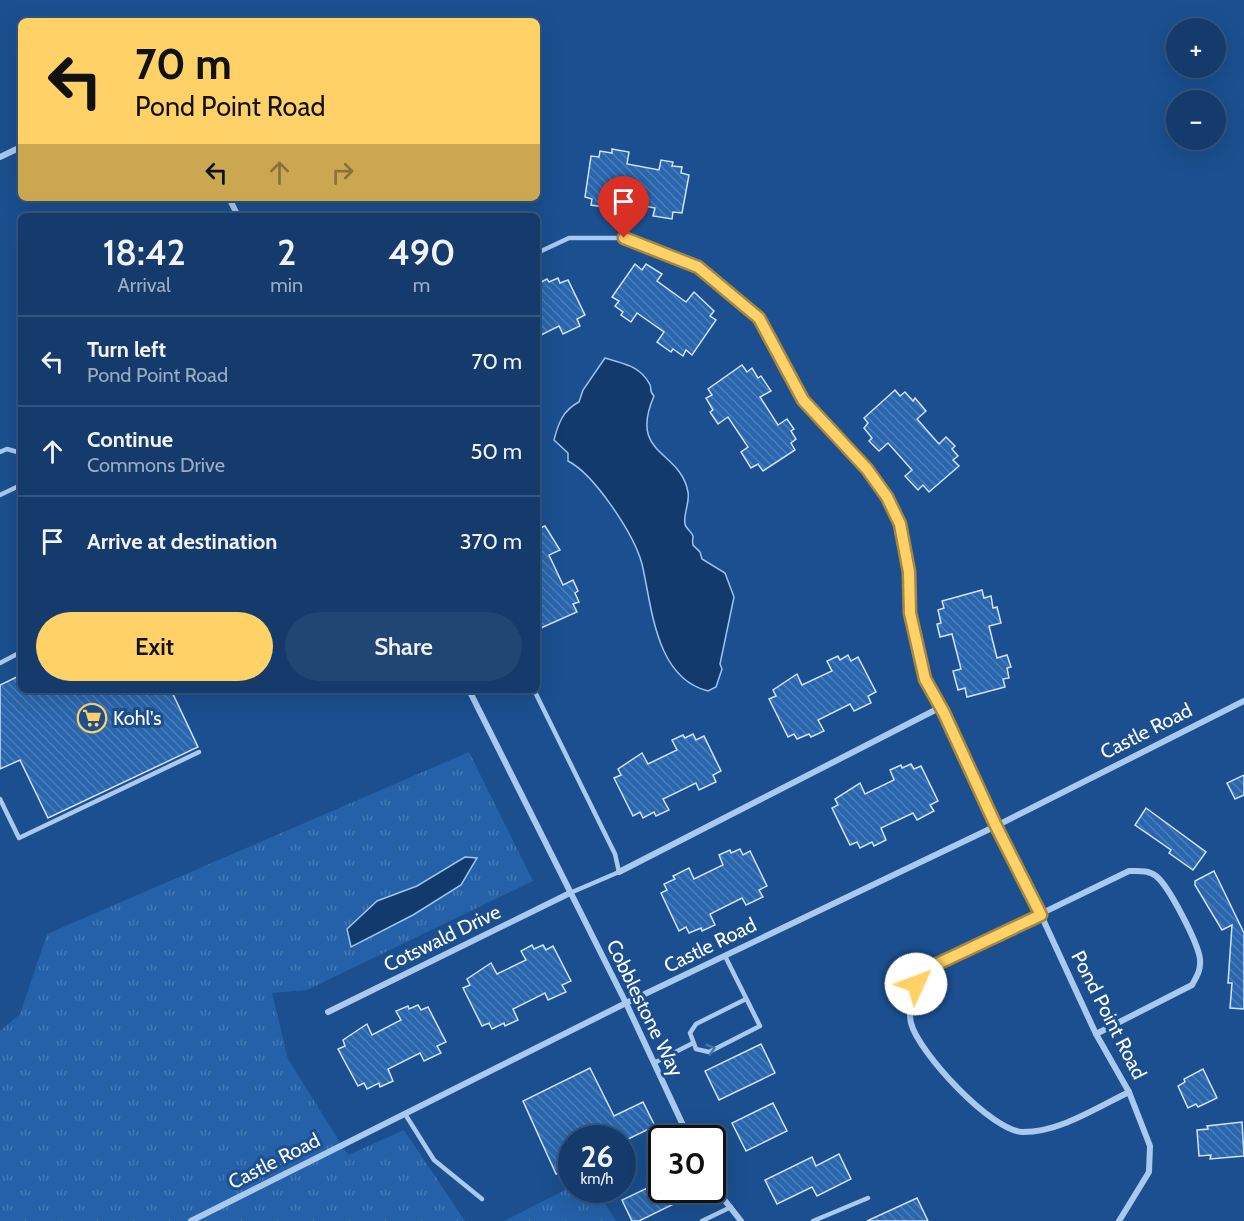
<!DOCTYPE html>
<meta charset="utf-8">
<style>
body{margin:0;font-family:Cabin,sans-serif;background:#214673;color:#f1f3f6;height:100vh;display:flex;flex-direction:column;font-size:22px;white-space:nowrap}
*{box-sizing:border-box;margin:0}
p{font-size:20px;color:#9dadc1}
.icon{flex:none;width:33px;height:33px;fill:none;stroke:currentColor;stroke-width:2;stroke-linecap:round;stroke-linejoin:round}
.map{position:relative;flex:1;overflow:hidden}
.panel{position:absolute;left:18px;top:213px;width:522px;height:480px;display:flex;flex-direction:column;background:#143b6b;border-radius:9px;box-shadow:0 6px 24px #0002,0 0 0 2px #33557e}
.panel>*{flex:none}
.top-card{position:absolute;left:18px;top:18px;width:522px;height:183px;border-radius:9px;box-shadow:0 6px 24px #0002,0 0 0 2px #33557e;background:#ffd166;color:#111;overflow:hidden}
.fabs{position:absolute;left:1166px;top:18px;display:grid;gap:12px}
.fabs a{display:grid;place-items:center;width:60px;height:60px;border-radius:50%;background:#143b6b;box-shadow:0 6px 24px #0002,0 0 0 2px #33557e;font-size:30px}
.speed{position:absolute;left:558px;top:1125px;display:flex;gap:12px;font-size:30px;font-weight:700;text-align:center}
.speed>*{display:grid;place-content:center;width:78px;height:78px;border-radius:50%;background:#143b6b;box-shadow:0 6px 24px #0002,0 0 0 2px #33557e;line-height:1}
.speed small{font-size:15px;font-weight:400}
.speed .limit{border:3px solid #111;border-radius:9px;background:#fff;color:#111}
.pin{position:absolute;display:grid;place-items:center;width:51px;height:51px;color:#fff;margin:-62px -26px;border-radius:50% 50% 50% 0;rotate:-45deg;box-shadow:0 0 6px #0007}
.pin .icon{rotate:45deg}
.me{position:absolute;width:66px;margin:-33px;rotate:47deg;stroke-linejoin:round;filter:drop-shadow(0 0 4px #0008)}
.turn{display:flex;align-items:center;gap:21px;height:126px;padding:0 18px;font-size:27px}
.turn .icon{width:78px;height:78px;stroke-width:2.5}
.turn b{display:block;font-size:42px;line-height:51px}
.lanes{display:flex;align-items:center;height:57px;padding:0 18px;background:#0003;justify-content:center;gap:30px;direction:ltr}
.lanes .off{opacity:.35}
.eta{display:flex;justify-content:space-evenly;align-items:center;height:102px;text-align:center}
.eta b{font-size:36px;font-weight:600;line-height:42px}
.action{display:flex;gap:12px;margin-top:auto;padding:12px 18px}
.action a{flex:1;height:69px;border-radius:36px;background:#ffd166;color:#111;font-size:24px;font-weight:600;line-height:69px;text-align:center}
.action a+a{background:#214673;color:#f1f3f6}
ul{padding:0;list-style:none}
li{display:flex;align-items:center;gap:18px;height:90px;padding:0 18px;border-top:2px solid #33557e}
li div{flex:1}
li b{display:block;font-size:22px}
li em{font-style:normal}
.map>svg:first-child{display:block}
.grass{fill:url(#grass-tufts)}
.water{fill:#123a6d;stroke:#9cc4f0;stroke-width:1.5}
.building{fill:url(#building-back-hatch);stroke:#cfe3fa;stroke-width:1.5}
.lines{fill:none;stroke-linecap:round;stroke-linejoin:round}
.lane{stroke:#a9c9ee;stroke-width:4.5}
.street{stroke:#a9c9ee;stroke-width:6}
.oneway{stroke:#4674ac}
.route-casing{stroke:#a68842;stroke-width:15}
.route{stroke:#ffd166;stroke-width:10}
.labels{text-anchor:middle;stroke-width:6;stroke-linejoin:round;paint-order:stroke}
.poi-label{font-size:20px;fill:#fff;stroke:#1b4f8f;text-anchor:start}
.street-label{font-size:20px;fill:#fff;stroke:#1b4f8f}
</style>
<div class="map">
<svg width="1244" height="1221" viewBox="0 0 1244 1221">
<defs>
<pattern id="grass-tufts" width="24" height="20" patternUnits="userSpaceOnUse" patternTransform="scale(1.5)"><rect width="24" height="20" fill="#2461a8"/><path d="M3 7l-1-3M5 7V3M7 7l1-3M15 17l-1-3M17 17v-4M19 17l1-3" fill="none" stroke="#4579b5"/></pattern>
<pattern id="building-back-hatch" width="6" height="6" patternUnits="userSpaceOnUse" patternTransform="scale(1.5)"><rect width="6" height="6" fill="#2a66ad"/><path d="M-1 5l2 2M0 0l6 6M5-1l2 2" fill="none" stroke="#4a7db9"/></pattern>
</defs>
<rect width="100%" height="100%" fill="#1b4f8f"/>
<g class="grass">
<polygon points="469,752 533,881 307,990 272,993 288,1059 348,1155 404,1130 465,1221 0,1221 0,1031 20,1014 47,934"/>
<polygon points="571,1187 572,1190 597,1190 616,1221 504,1221"/>
</g>
<g class="water">
<path d="M605 358C623 364 639 365 649 383 653 388 648 390 654 396 628 456 680 449 688 492 690 502 683 515 685 524 686 529 692 532 693 536 693 539 692 542 693 545L700 552 702 559 725 573 734 597 720 664 722 669 716 687 708 691C655 678 652 606 642 564 634 534 594 474 568 461V453L554 440C558 424 563 410 579 402L583 390Z"/>
<polygon points="465,857 477,858 461,885 413,915 351,947 347,929 377,901 417,886"/>
</g>
<g class="building">
<polygon points="612,149 629,152 627,164 659,170 661,160 673,162 672,166 682,167 681,173 689,175 682,213 673,212 672,219 653,216 655,208 619,201 617,214 603,211 604,207 591,205 592,199 585,197 591,156 599,157 600,151 612,153"/>
<polygon points="635,264 642,270 646,264 662,274 657,281 686,302 694,292 714,311 710,316 716,320 692,355 686,350 683,356 673,349 671,352 657,342 664,332 637,313 631,322 621,315 623,312 615,306 619,301 612,297"/>
<polygon points="558,278 560,283 568,280 585,315 577,319 580,326 563,334 559,326 537,337 537,295 541,293 537,284 547,279 549,282"/>
<polygon points="742,365 747,372 752,368 758,378 761,376 771,391 760,397 778,425 787,419 794,429 791,431 796,439 791,443 795,450 763,471 758,464 751,468 741,452 748,447 728,417 718,424 710,412 713,410 706,398 712,395 708,389"/>
<polygon points="895,390 900,396 905,392 913,401 915,398 926,411 917,419 939,444 946,437 955,446 952,449 958,456 953,460 959,466 929,492 923,485 918,490 905,476 912,470 888,443 879,451 869,441 872,438 864,428 868,423 864,418"/>
<polygon points="545,526 560,550 549,555 563,585 573,580 578,591 575,593 579,602 573,604 577,612 541,628 537,619 537,529"/>
<polygon points="982,590 984,598 991,596 993,608 997,607 1001,623 989,626 997,658 1007,655 1011,667 1007,668 1009,678 1003,679 1005,687 967,697 965,688 958,690 953,671 961,669 952,634 940,637 937,624 941,623 938,610 944,608 942,601"/>
<polygon points="848,655 851,661 858,657 876,692 868,696 871,703 854,711 850,704 818,720 824,731 811,737 809,734 797,739 794,734 788,737 769,699 776,696 773,690 797,674 802,685 832,671 827,661 838,656 840,660"/>
<polygon points="21,675 21,690 171,690 198,747 48,818 20,760 0,769 0,685"/>
<polygon points="693,734 696,740 704,736 721,771 713,775 716,782 699,790 696,783 663,799 669,810 656,816 654,812 643,818 640,812 633,816 614,778 621,775 618,769 642,753 648,764 677,750 672,740 683,735 685,738"/>
<polygon points="911,764 914,769 921,766 938,801 930,805 934,811 917,820 913,813 881,828 886,840 874,846 872,842 860,848 857,842 850,845 832,808 838,805 835,799 860,783 865,794 894,780 890,770 901,765 902,768"/>
<polygon points="1244,775 1244,795 1235,799 1227,783"/>
<polygon points="1146,808 1206,852 1193,870 1169,853 1171,850 1135,825"/>
<polygon points="740,849 743,855 750,851 767,886 759,890 763,897 746,905 742,898 710,914 715,925 702,931 701,928 689,933 686,927 679,931 661,893 667,890 664,884 675,879 673,876 689,868 694,879 723,865 719,855 730,850 731,853"/>
<polygon points="1214,871 1244,933 1244,1009 1230,1008 1232,983 1228,983 1232,925 1222,930 1195,885 1195,881"/>
<polygon points="532,945 534,949 543,945 546,950 553,946 571,981 562,985 566,992 548,1000 545,993 513,1009 518,1020 505,1026 504,1023 492,1029 489,1023 482,1026 463,988 470,985 467,979 491,963 497,974 526,960 521,951"/>
<polygon points="418,1005 421,1010 428,1007 446,1042 437,1046 441,1053 424,1061 420,1053 388,1069 393,1081 380,1087 379,1083 367,1089 364,1083 358,1086 338,1049 345,1046 343,1040 367,1024 372,1035 401,1020 396,1011 408,1006 409,1009"/>
<polygon points="761,1044 775,1073 719,1100 705,1071"/>
<polygon points="590,1068 614,1116 643,1102 655,1126 622,1142 622,1138 572,1138 572,1167 556,1174 523,1101"/>
<polygon points="1203,1069 1217,1098 1198,1107 1196,1104 1188,1108 1178,1086 1185,1082 1184,1079"/>
<polygon points="773,1103 787,1131 746,1151 732,1123"/>
<polygon points="1242,1122 1244,1156 1210,1159 1211,1155 1199,1156 1197,1130 1208,1129 1207,1126"/>
<polygon points="839,1154 851,1179 817,1196 812,1187 777,1204 765,1180 812,1157 816,1166"/>
<polygon points="662,1181 662,1190 679,1190 684,1199 639,1221 632,1221 622,1200"/>
<polygon points="917,1198 928,1221 867,1221"/>
</g>
<g class="lines">
<g class="lane">
<polyline points="537,253 569,238 624,238 698,267 759,318 803,400 867,469 887,497 900,524 909,572 910,613 925,679 944,713 996,826"/>
<polyline points="0,452 7,449 21,453"/>
<polyline points="0,495 21,485"/>
<polyline points="0,663 21,652"/>
<polyline points="534,690 615,854 619,872 570,893"/>
<polyline points="0,799 19,838 199,752"/>
<polyline points="725,956 760,1026 709,1052 696,1049 690,1033 696,1024 746,999"/>
<polyline points="654,1063 693,1043"/>
<polyline points="405,1114 434,1160 482,1199"/>
<polyline points="702,1221 731,1207"/>
<polyline points="813,1221 868,1198"/>
</g>
<g class="street">
<polyline points="0,157 21,147"/>
<polyline points="229,198 238,216"/>
<polyline points="469,690 626,1003 689,1138"/>
<polyline points="996,826 1041,915 1096,1034 1129,1092 1150,1146 1149,1172 1119,1221"/>
<polyline points="619,872 941,707"/>
<polyline points="328,1012 570,893"/>
<path d="M1096 1034 1192 985C1197 976 1201 970 1200 959 1198 943 1169 886 1156 876 1149 870 1139 871 1129 871L933 966C918 982 906 999 911 1023 918 1052 992 1132 1023 1132 1060 1132 1096 1108 1129 1092"/>
<polyline points="712,1184 741,1221"/>
<polyline points="191,1221 626,1003 996,826 1244,701"/>
</g>
</g>
<defs><path id="oneway-chevron" d="M-2-3.5L2.5 0L-2 3.5" fill="none" stroke-width="1.6" stroke-linecap="round" stroke-linejoin="round" transform="scale(1.5)"/></defs>
<use class="oneway" href="#oneway-chevron" transform="translate(711 1049) rotate(-17)"/>
<g class="lines">
<g class="route-casing">
<polyline id="route" points="624,238 698,267 759,318 803,400 867,469 887,497 900,524 909,572 910,613 925,679 944,713 996,826 1041,915 933,966 916,984"/>
</g>
<use href="#route" class="route"/>
</g>
<defs>
<g id="supermarket-ring" transform="scale(1.5)"><circle r="9.5" fill="#1b4f8f" stroke="#ffd166" stroke-width="1.5"/><path d="M-6-5.5h2.5l.6 2H6L4.5 2H-2.5L-4.4-4H-6ZM-1.5 3.2a1.3 1.3 0 1 0 .1 0ZM3 3.2a1.3 1.3 0 1 0 .1 0Z" fill="#ffd166"/></g>
</defs>
<g fill-rule="evenodd">
<use href="#supermarket-ring" x="92" y="718"/>
</g>
<g class="labels">
<g class="poi-label">
<text x="113" y="725">Kohl's</text>
</g>
<g class="street-label">
<text transform="translate(1146 731) rotate(-27)" y="7">Castle Road</text>
<text transform="translate(442 938) rotate(-26)" y="7">Cotswald Drive</text>
<text transform="translate(710 945) rotate(-26)" y="7">Castle Road</text>
<text transform="translate(645 1008) rotate(64)" y="7">Cobblestone Way</text>
<text transform="translate(1109 1015) rotate(63)" y="7">Pond Point Road</text>
<text transform="translate(274 1161) rotate(-27)" y="7">Castle Road</text>
</g>
</g>
</svg>
<div class="fabs">
<a>+</a>
<a>−</a>
</div>
<div class="speed"><div>26<small>km/h</small></div><div class="limit">30</div></div>
<div class="pin" style="left:624px;top:238px;background:#d93025"><svg class="icon" aria-label="arrive" viewBox="0 0 24 24"><path d="M6 21V4h12l-3 4 3 4H6"/></svg></div>
<svg class="me" style="left:916px;top:984px" viewBox="-20 -20 40 40"><circle r="19" fill="#fff"/><path d="M0-13L10 11 0 6-10 11z" fill="#ffd166"/></svg>
<div class="top-card">
<div class="turn"><svg class="icon" aria-label="left" viewBox="0 0 24 24"><path d="M17 20v-9H6M10 6l-5 5 5 5"/></svg><div><b>70 m</b>Pond Point Road</div></div>
<div class="lanes"><svg class="icon" aria-label="left" viewBox="0 0 24 24"><path d="M17 20v-9H6M10 6l-5 5 5 5"/></svg><svg class="icon off" aria-label="ahead" viewBox="0 0 24 24"><path d="M12 20V5M6 11l6-6 6 6"/></svg><svg class="icon off" aria-label="right" viewBox="0 0 24 24"><path d="M7 20v-9h11M14 6l5 5-5 5"/></svg></div>
</div>
<section class="panel">
<div class="eta">
<div><b>18:42</b><p>Arrival</p></div>
<div><b>2</b><p>min</p></div>
<div><b>490</b><p>m</p></div>
</div>
<ul>
<li><svg class="icon" aria-label="left" viewBox="0 0 24 24"><path d="M17 20v-9H6M10 6l-5 5 5 5"/></svg><div><b>Turn left</b><p>Pond Point Road</p></div><em>70 m</em></li>
<li><svg class="icon" aria-label="ahead" viewBox="0 0 24 24"><path d="M12 20V5M6 11l6-6 6 6"/></svg><div><b>Continue</b><p>Commons Drive</p></div><em>50 m</em></li>
<li><svg class="icon" aria-label="arrive" viewBox="0 0 24 24"><path d="M6 21V4h12l-3 4 3 4H6"/></svg><div><b>Arrive at destination</b></div><em>370 m</em></li>
</ul>
<div class="action"><a>Exit</a><a>Share</a></div>
</section>
</div>
